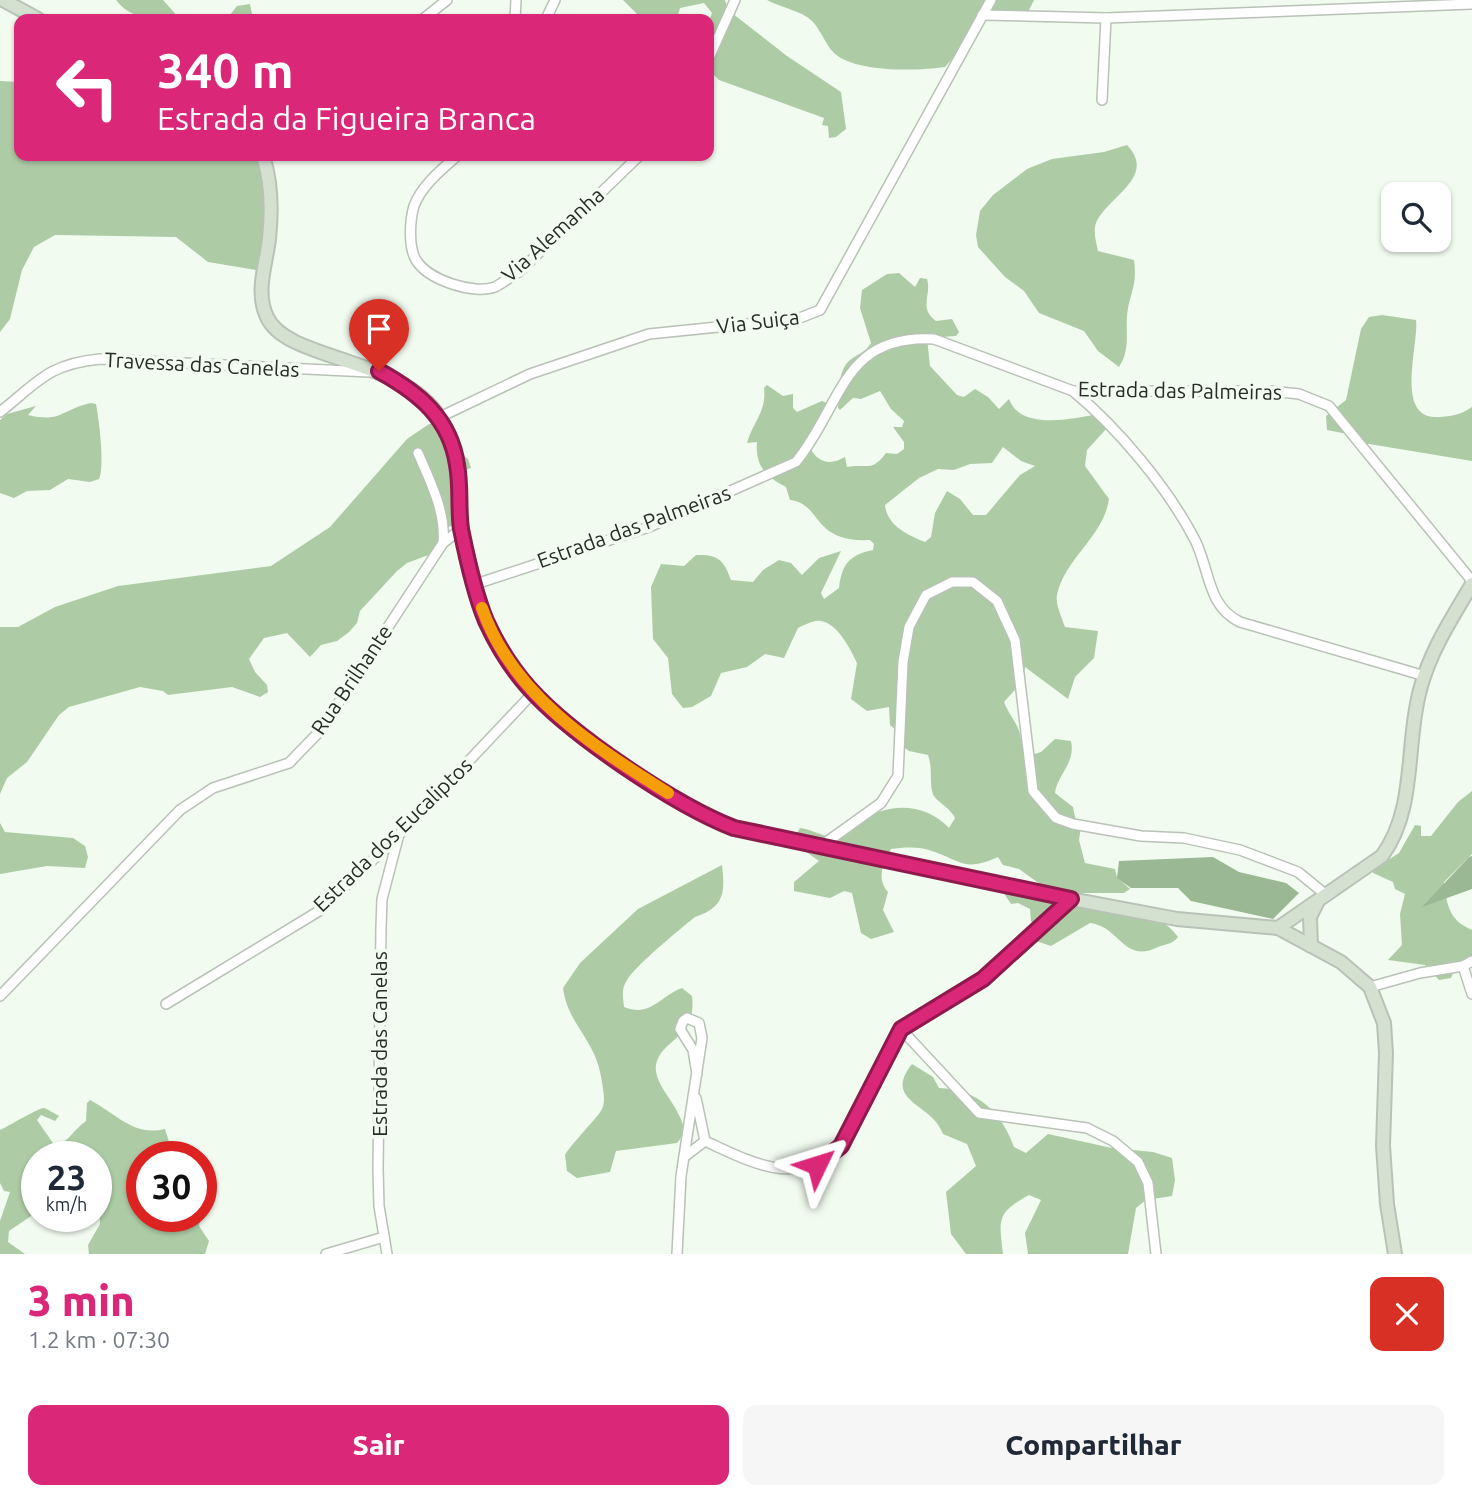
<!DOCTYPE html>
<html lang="pt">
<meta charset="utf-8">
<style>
body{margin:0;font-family:Ubuntu,sans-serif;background:#f6f6f7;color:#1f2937;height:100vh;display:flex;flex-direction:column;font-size:26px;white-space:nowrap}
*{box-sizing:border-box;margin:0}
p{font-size:23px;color:#747a83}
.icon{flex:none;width:38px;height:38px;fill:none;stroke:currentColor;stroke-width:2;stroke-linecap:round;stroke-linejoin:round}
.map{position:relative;height:1254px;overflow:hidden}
.sheet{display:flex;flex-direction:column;background:#fff;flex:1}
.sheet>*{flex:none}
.top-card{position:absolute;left:14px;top:14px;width:700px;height:147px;border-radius:14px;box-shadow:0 2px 5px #0004;background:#db2777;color:#fff;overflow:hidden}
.tools{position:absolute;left:1381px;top:182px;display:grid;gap:14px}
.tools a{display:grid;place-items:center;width:70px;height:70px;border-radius:14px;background:#fff;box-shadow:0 2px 5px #0004;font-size:35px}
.speed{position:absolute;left:21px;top:1141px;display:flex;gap:14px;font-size:35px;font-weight:700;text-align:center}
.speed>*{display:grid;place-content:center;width:91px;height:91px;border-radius:50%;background:#fff;box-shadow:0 2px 5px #0004;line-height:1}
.speed small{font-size:18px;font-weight:400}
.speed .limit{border:10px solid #d22;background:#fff;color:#111}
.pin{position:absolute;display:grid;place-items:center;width:60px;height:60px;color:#fff;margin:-72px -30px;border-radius:50% 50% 50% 0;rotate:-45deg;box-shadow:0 0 7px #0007}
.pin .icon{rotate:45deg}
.me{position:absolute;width:77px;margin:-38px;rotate:49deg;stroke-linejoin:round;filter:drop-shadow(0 0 5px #0008)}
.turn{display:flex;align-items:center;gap:24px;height:147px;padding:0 28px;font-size:32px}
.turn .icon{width:91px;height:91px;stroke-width:2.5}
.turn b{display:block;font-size:49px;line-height:60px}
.round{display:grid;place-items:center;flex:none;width:74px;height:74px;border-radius:14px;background:#f6f6f7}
.head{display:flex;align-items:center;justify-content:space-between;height:119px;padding:0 28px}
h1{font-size:42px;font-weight:800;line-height:52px;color:#db2777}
.button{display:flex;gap:14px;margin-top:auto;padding:14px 28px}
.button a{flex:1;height:80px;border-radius:14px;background:#db2777;color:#fff;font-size:28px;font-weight:800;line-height:80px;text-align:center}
.button a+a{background:#f6f6f7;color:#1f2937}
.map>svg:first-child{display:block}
.forest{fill:#adcca6;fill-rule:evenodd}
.water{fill:#99b893}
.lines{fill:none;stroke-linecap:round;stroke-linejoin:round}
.street-casing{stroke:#b8c2b6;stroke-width:12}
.secondary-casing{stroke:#b8c2b6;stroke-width:16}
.street{stroke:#fff;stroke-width:9}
.secondary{stroke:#d4e1d1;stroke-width:12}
.route-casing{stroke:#8e194d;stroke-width:18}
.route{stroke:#db2777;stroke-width:12}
.slow{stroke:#f59e0b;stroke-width:12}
.labels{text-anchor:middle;stroke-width:7;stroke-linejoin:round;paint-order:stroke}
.street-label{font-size:21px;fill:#282c27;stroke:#f1fbef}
</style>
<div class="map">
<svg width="1472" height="1254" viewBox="0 0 1472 1254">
<rect width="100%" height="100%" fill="#f1fbef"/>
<g class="forest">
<path d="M116 0H163L180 19C156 19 132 21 116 0Z"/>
<polygon points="623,0 725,0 728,10 787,56 841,92 846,129 836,137 829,138 828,126 822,125 824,118 719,80 709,70 709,21 712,13 704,3 680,8 677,19 642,19"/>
<path d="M767 0H1034L1028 12 989 16 945 67C917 71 856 73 834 53 825 44 821 30 812 21 801 10 781 8 767 0Z"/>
<polygon points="250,4 253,19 227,19 237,6"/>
<polygon points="0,81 19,82 19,156 264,156 268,223 256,270 208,262 176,237 55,235 34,247 22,270 10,319 0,332"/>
<path d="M1127 145C1158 177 1106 198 1096 223 1093 231 1096 242 1098 251L1134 260C1137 283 1132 289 1128 308 1124 330 1132 347 1119 367L1098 351 1084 331 1039 313 1024 291 1005 277 978 247 976 235 980 211 993 195 1027 169 1052 159 1104 152Z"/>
<path d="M899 273 915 287 920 278 927 279C932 295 918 308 936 321L952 319 959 332 956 336 927 338 930 366 957 395 964 397 975 389 988 397 999 409 1009 399C1020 430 1070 419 1094 415L1107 428 1087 450 1085 466 1109 499C1104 536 1065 558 1057 595 1055 604 1062 618 1065 627L1098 631 1094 658 1075 677 1068 699 1025 667 1023 681 1004 702C1008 713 1018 724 1020 734 1022 743 1021 748 1026 757L1041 752 1055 739 1071 741C1076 763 1057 775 1055 793L1073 807 1076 822 1081 826 1079 840 1085 863 1115 869 1117 877 1130 889 1124 893H1069C1104 903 1156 906 1178 937 1173 944 1166 944 1158 947 1123 964 1121 927 1090 923L1051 946 1033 940 1038 934 1031 921 1030 909 1018 903 1011 904 999 886 1040 884 1019 869 1003 865 998 857C966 871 964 863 935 852 921 846 905 847 891 849 883 863 876 879 888 892L883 910 894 932 871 939 861 933 852 893 844 891 830 898 794 891V882L819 861 792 842 800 828C815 830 826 840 842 836 851 835 853 828 859 823 887 801 926 803 949 828L955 818C949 806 935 801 933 794 929 784 933 768 928 755L909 751 897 743 898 732 890 725 889 707 867 711 851 699 857 663C851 650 837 622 820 621 814 620 805 625 798 628L784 658 765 654 747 667 721 673 711 696 692 707 683 708 672 694 668 658 653 639 651 587 661 564 684 566 696 555C718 554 724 560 731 580L753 582 763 570 779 560 791 563 802 575 819 558 841 551 821 593 824 599 839 588C842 564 849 555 873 550L874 544 870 540C811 543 823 504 790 500L786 487C766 477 755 466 757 442L747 443C753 422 767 411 764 388L767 385 783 396 793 394V408L797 412 822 401 827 403 828 408 810 448C819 464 831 465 845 457L847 467C867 463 871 473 886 453L897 454 904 449V442L893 427H902L904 421 891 409 880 391 861 399 853 398 840 410 838 408C840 392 837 371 850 360 859 353 865 353 871 343L860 308 862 290 887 274ZM1003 447 1021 461 1035 466 1020 475 986 515H973L960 499 947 491 935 513 931 537 925 542C908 535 887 526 885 505L919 478 938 469 954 470 970 464 992 463Z"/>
<path d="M1382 315 1416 320C1419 344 1395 416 1435 417 1449 417 1461 415 1472 407V461L1363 443 1353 435 1327 430 1326 416 1346 400 1361 329 1369 317Z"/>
<path d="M91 403 96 404C99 420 105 467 99 479L90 482 68 479 50 490 27 491 14 498 0 493V420L7 414 36 406 28 415C62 423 60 410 91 403Z"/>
<polygon points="439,423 456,450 468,459 471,468 462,471 458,478 457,527 446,526 434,553 407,563 397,571 360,611 357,623 349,632 337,641 321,645 310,657 287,633 264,638 249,659 255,672 267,685 268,692 260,697 232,687 168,695 163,691 140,687 69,707 59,715 27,762 7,778 0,794 0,627 18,627 55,607 118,586 271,566 330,527 407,439 429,424"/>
<path d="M1472 791V854L1444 882C1447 906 1449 920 1472 930V962L1455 968 1451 978 1439 980 1425 965 1388 960 1402 945 1400 914 1405 894 1395 889 1393 882 1373 873V870L1399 853 1415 825 1421 826V836H1431L1458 802Z"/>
<polygon points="0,823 5,832 73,838 85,846 88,857 85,868 47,866 0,874"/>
<path d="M722 865C725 892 725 907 695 917 679 930 636 965 627 980 621 989 623 997 624 1007 650 1018 660 996 682 988L692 996C697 1040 661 1038 656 1065 653 1086 681 1105 685 1133L677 1143 616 1151 610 1172 577 1178 567 1171 565 1155C572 1143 600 1115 602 1109 606 1100 603 1091 602 1082 596 1038 568 1026 563 988L580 963 638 909Z"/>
<path d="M912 1064 933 1077 939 1088C978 1090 1001 1111 1014 1147L1026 1153 1048 1134 1112 1148 1153 1152 1172 1158 1175 1180 1172 1196 1146 1200 1136 1208 1128 1254H1028L1025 1233 1041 1200 1029 1195C996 1213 999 1219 1003 1254H966L951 1234 946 1192 976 1166 967 1144 943 1134C932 1103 882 1102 912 1064Z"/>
<path d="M90 1100C115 1113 134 1137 165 1129L170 1145 167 1151 173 1157H142V1216H177V1219L201 1216 199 1226 209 1241 205 1254H89L88 1245 100 1224 96 1157H37V1212L9 1231 8 1242 25 1254H0V1221L10 1192 4 1191 0 1183V1130C7 1127 40 1107 44 1108 48 1109 55 1114 59 1116L55 1121 41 1115 37 1120 55 1146C69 1142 74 1129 86 1121L87 1103Z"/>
</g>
<g class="water">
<polygon points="1472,856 1472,889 1422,907 1469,857"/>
<polygon points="1213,857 1239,872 1286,883 1299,893 1273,919 1191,901 1178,888 1131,888 1117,878 1119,861"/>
</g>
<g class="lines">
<g class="street-casing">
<g id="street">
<polyline points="982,15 1106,18 1472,4"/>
<polyline points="423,19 447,0"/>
<polyline points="515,19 516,0"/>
<polyline points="546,19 555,0"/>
<polyline points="709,58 735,0"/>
<polyline points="1102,100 1106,18"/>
<path d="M457 156C442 169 421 186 414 206 410 219 408 247 416 260 428 280 474 295 495 287 503 283 511 276 519 272L639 156"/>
<path d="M1073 391C1118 428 1168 488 1195 540 1210 570 1207 606 1240 622L1425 676"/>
<path d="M0 412C38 382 48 364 100 359L369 372"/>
<polyline points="440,417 530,374 649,334 797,319 820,310 991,0"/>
<path d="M418 453C430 481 446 512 443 543"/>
<path d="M476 584 649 527 796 462C843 404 842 334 934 339L1073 391H1270L1299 394 1329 406 1472 581"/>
<polyline points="821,846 881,803 898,776 903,662 909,627 926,595 952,582 973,582 997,601 1015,640 1033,791 1056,818 1073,824 1141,836 1184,838 1240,850 1298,872 1325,894"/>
<polyline points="1463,966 1472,961"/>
<polyline points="1370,987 1420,973 1463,966 1472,994"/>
<polyline points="0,996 180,810 213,788 289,763 320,731 443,543 461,529"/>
<polyline points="166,1004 319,911 398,836 533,693"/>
<polyline points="901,1029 979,1113 1087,1128 1113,1141 1138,1162 1148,1183 1156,1254"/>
<polyline points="696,1098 705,1141"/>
<path d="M705 1141C753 1163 796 1188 841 1146L901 1029 983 979 1071 899"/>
<polyline points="684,1157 705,1141"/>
<polyline points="326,1254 384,1237"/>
<polyline points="387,1254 379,1206 378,1169 381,927 382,899 398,838"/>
<polyline points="677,1254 681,1176 702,1038 699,1023 687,1018 683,1021 680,1029 693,1050 697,1074"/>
</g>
</g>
<g class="secondary-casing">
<g id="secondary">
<polyline points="3,0 38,19"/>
<path d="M263 156C272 183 272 211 269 239 266 265 255 292 267 317 286 361 403 357 440 418 462 454 454 492 462 531 471 574 481 618 504 655 543 718 666 801 734 828L1071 899 1177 919 1278 928 1341 962 1370 987 1384 1023 1386 1053 1383 1146 1387 1204 1395 1254"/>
<path d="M1278 928 1382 856C1417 808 1405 745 1420 690 1430 651 1452 618 1472 584"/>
<polyline points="1311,946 1310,917 1317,903"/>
</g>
</g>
<use href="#street" class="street"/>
<use href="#secondary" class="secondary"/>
</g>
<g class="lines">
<g class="route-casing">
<path id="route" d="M379 371C419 393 450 418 457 465 461 486 458 508 461 529 466 554 476 597 486 621 497 645 511 668 529 688 571 735 675 805 734 828L1071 899 983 979 901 1029 841 1146 817 1165"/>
</g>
<use href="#route" class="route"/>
<path class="slow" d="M482 608C512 695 593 746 668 793"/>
</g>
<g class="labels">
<g class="street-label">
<text transform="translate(553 235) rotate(-42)" y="7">Via Alemanha</text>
<text transform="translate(758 322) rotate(-7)" y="7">Via Suiça</text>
<text transform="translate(202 365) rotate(3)" y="7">Travessa das Canelas</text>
<text transform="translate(1180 391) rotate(1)" y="7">Estrada das Palmeiras</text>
<text transform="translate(634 527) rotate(-20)" y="7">Estrada das Palmeiras</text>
<text transform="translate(352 680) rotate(-56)" y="7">Rua Brilhante</text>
<text transform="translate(393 835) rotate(-44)" y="7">Estrada dos Eucaliptos</text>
<text transform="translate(380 1044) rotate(-90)" y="7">Estrada das Canelas</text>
</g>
</g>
</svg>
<div class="tools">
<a><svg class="icon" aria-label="search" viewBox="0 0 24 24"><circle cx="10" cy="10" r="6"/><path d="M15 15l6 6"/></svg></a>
</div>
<div class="speed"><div>23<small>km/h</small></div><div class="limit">30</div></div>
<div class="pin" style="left:379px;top:371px;background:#d93025"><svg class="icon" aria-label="arrive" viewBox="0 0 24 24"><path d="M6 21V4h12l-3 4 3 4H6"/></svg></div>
<svg class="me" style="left:817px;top:1165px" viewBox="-20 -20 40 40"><path d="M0-17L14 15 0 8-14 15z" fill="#db2777" stroke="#fff" stroke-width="4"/></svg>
<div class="top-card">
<div class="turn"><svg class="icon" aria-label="left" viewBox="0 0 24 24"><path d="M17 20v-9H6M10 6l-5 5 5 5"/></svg><div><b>340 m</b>Estrada da Figueira Branca</div></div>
</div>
</div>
<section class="sheet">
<div class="head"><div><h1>3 min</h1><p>1.2 km · 07:30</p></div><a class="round" style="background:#d93025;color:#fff"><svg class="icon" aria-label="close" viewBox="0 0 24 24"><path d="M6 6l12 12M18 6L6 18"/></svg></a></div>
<div class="button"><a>Sair</a><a>Compartilhar</a></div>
</section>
